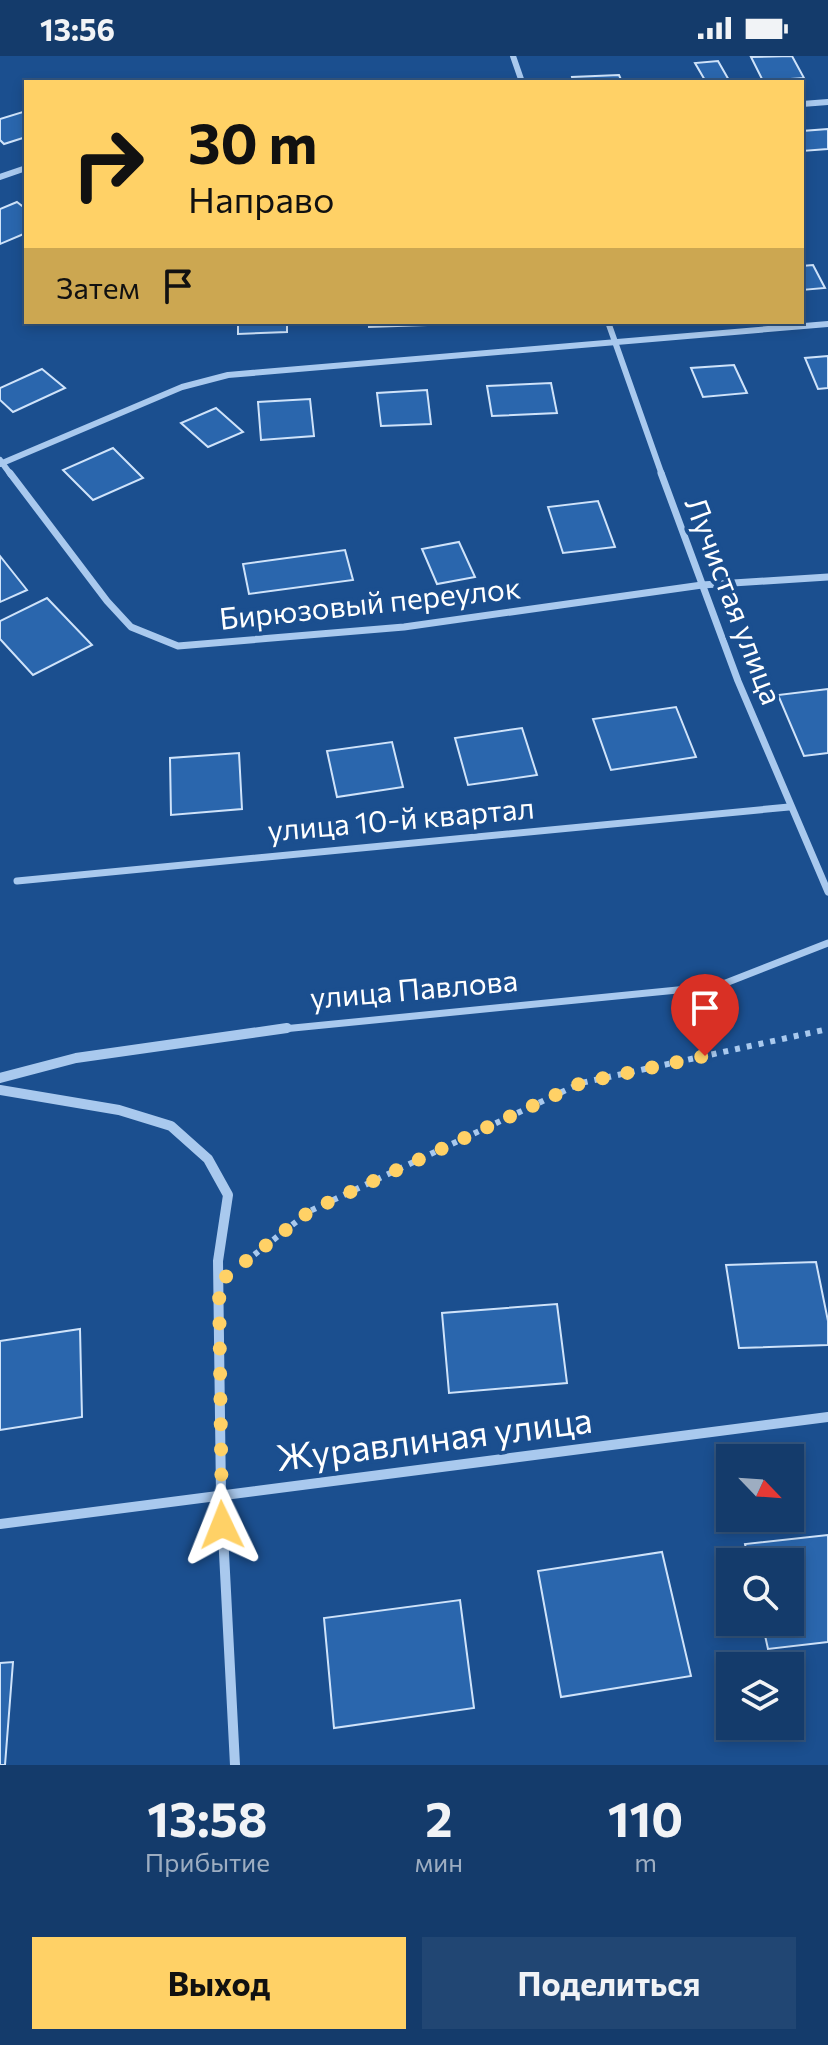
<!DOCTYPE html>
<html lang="ru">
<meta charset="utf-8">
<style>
body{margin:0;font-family:Commissioner,sans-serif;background:#214673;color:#f1f3f6;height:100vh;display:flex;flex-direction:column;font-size:30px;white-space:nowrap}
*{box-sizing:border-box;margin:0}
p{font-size:26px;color:#9dadc1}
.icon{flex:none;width:44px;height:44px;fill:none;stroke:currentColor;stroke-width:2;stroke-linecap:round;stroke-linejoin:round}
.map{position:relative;height:1709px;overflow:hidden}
.drawer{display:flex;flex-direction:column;background:#143b6b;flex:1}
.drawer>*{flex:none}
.top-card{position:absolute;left:24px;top:24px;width:780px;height:244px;border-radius:0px;box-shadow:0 4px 12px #0003,0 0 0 2px #33557e;background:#ffd166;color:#111;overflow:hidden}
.needle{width:52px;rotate:115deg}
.fabs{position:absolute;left:716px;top:1388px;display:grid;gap:16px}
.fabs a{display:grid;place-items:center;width:88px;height:88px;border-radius:0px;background:#143b6b;box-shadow:0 4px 12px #0003,0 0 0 2px #33557e;font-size:40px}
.pin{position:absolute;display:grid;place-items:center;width:68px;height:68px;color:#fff;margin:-82px -34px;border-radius:50% 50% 50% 0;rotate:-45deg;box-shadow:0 0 8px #0007}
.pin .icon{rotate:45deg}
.me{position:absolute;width:88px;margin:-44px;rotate:358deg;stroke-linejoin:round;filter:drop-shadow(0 0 6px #0008)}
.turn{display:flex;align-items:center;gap:28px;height:168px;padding:0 32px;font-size:36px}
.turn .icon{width:104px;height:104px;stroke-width:2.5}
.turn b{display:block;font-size:56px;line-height:68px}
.then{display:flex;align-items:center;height:76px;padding:0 32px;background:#0003;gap:16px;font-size:30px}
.eta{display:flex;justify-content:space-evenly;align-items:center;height:136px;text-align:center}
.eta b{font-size:48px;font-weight:700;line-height:56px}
.action{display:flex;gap:16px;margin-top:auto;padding:16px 32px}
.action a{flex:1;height:92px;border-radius:0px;background:#ffd166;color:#111;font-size:32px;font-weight:700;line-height:92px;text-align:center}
.action a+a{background:#214673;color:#f1f3f6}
.status{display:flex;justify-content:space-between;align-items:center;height:56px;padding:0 40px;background:#143b6b;direction:ltr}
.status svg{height:22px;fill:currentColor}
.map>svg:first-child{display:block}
.building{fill:#2a66ad;stroke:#cfe3fa;stroke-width:2}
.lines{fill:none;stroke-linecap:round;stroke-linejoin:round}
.path{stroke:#a9c9ee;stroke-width:6;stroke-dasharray:5 7;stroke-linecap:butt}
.minor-far2{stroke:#a9c9ee;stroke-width:6}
.minor-far1{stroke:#a9c9ee;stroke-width:7}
.minor{stroke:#a9c9ee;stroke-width:10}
.route{stroke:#ffd166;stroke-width:14;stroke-dasharray:0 25.2}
.labels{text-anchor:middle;stroke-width:8;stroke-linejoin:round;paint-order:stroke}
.street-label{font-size:30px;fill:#fff;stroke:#1b4f8f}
.near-street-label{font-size:36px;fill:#fff;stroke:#1b4f8f}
</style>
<div class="status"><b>13:56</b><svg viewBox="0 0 49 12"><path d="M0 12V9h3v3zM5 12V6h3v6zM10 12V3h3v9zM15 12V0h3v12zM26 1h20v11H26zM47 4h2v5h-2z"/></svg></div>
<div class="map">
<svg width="828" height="1709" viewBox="0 0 828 1709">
<rect width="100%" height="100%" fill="#1b4f8f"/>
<g class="building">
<polygon points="792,0 804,22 763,25 751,1"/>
<polygon points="718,5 730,26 706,26 695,7"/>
<polygon points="619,19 622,26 573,26 572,21"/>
<polygon points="26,55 26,81 4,88 0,84 0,63"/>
<polygon points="828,73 828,93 802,95 802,75"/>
<polygon points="17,146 26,153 26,177 0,188 0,153"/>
<polygon points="813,209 825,232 802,234 802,210"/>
<polygon points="238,266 287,266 287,276 238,278"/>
<polygon points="369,266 425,266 426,269 369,271"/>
<polygon points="828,300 828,332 818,333 805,302"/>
<polygon points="734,309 747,337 703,341 691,312"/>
<polygon points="42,313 65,332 13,356 0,344 0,332"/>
<polygon points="551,327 557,357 492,360 487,330"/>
<polygon points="427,334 431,368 381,370 377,337"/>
<polygon points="310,343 314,380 261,384 258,346"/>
<polygon points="216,352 243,376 208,391 181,367"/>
<polygon points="113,392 143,422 93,444 63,414"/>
<polygon points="598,445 615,491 563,497 548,451"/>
<polygon points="459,486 475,521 437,528 422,493"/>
<polygon points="345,494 353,524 249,538 243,508"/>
<polygon points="0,500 27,534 0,546"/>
<polygon points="47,542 92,589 33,619 0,583 0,565"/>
<polygon points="828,633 828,697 804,700 778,639"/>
<polygon points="676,651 696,701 611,714 593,663"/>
<polygon points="522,672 537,719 468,729 455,682"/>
<polygon points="392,686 403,731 337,741 327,695"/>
<polygon points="239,697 242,753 171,759 170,702"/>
<polygon points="816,1206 828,1265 828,1289 739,1292 726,1209"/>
<polygon points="557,1248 567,1327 449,1337 442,1257"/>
<polygon points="80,1273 82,1361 0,1374 0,1285"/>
<polygon points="828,1479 828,1586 768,1593 762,1566 790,1566 790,1506 749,1506 745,1488"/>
<polygon points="662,1496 691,1620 561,1641 538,1515"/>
<polygon points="460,1544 474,1652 334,1672 324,1562"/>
<polygon points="13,1606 5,1709 0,1709 0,1607"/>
</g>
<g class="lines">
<polyline class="path" points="245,1206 310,1155 581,1027 828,973"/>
<g class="minor-far2">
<polyline points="513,0 522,26"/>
<polyline points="802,48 828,46"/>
<polyline points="0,121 26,112"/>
<polyline points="608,266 662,419"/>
<polyline points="0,404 11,419"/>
<polyline points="0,408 182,331 228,319 828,268"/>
</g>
<g class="minor-far1">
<polyline points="10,417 107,545 131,571 178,590 404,571 702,529 828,521"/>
<polyline points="661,417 738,625 828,836"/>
<polyline points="17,825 789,751"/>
<polyline points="273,974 718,930 828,887"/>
</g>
<g class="minor">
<polyline points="0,1022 76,1002 287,972"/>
<polyline points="0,1034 119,1054 171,1070 208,1103 228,1139 218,1205 221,1439 235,1709"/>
<polyline points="0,1468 828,1361"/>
</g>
</g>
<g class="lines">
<polyline class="route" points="222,1469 219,1226 310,1155 581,1027 705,1000"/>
</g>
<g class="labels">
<g class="street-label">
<text transform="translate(733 545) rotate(69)" y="10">Лучистая улица</text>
<text transform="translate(370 548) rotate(-6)" y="10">Бирюзовый переулок</text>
<text transform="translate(401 764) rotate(-5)" y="10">улица 10-й квартал</text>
<text transform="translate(414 934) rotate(-5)" y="10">улица Павлова</text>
</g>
<g class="near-street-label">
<text transform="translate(434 1383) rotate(-7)" y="13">Журавлиная улица</text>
</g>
</g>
</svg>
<div class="fabs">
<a><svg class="needle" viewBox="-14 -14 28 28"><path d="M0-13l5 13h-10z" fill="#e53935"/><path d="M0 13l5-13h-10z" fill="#9dadc1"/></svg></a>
<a><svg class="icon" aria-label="search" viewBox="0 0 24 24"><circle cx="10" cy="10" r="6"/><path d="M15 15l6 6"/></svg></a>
<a><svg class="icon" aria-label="layers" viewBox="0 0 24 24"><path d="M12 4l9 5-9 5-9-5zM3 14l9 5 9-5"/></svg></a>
</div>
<div class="pin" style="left:705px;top:1000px;background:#d93025"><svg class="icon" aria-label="arrive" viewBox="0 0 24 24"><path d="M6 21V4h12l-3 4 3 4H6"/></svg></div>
<svg class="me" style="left:222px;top:1469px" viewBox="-20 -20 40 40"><path d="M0-17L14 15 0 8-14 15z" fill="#ffd166" stroke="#fff" stroke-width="4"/></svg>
<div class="top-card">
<div class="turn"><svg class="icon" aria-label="right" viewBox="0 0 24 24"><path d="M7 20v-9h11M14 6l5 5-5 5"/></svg><div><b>30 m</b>Направо</div></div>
<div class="then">Затем<svg class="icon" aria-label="arrive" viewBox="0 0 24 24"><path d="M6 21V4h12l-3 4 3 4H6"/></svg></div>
</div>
</div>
<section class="drawer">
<div class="eta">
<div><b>13:58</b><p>Прибытие</p></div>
<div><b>2</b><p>мин</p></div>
<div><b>110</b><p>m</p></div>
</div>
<div class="action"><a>Выход</a><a>Поделиться</a></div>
</section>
